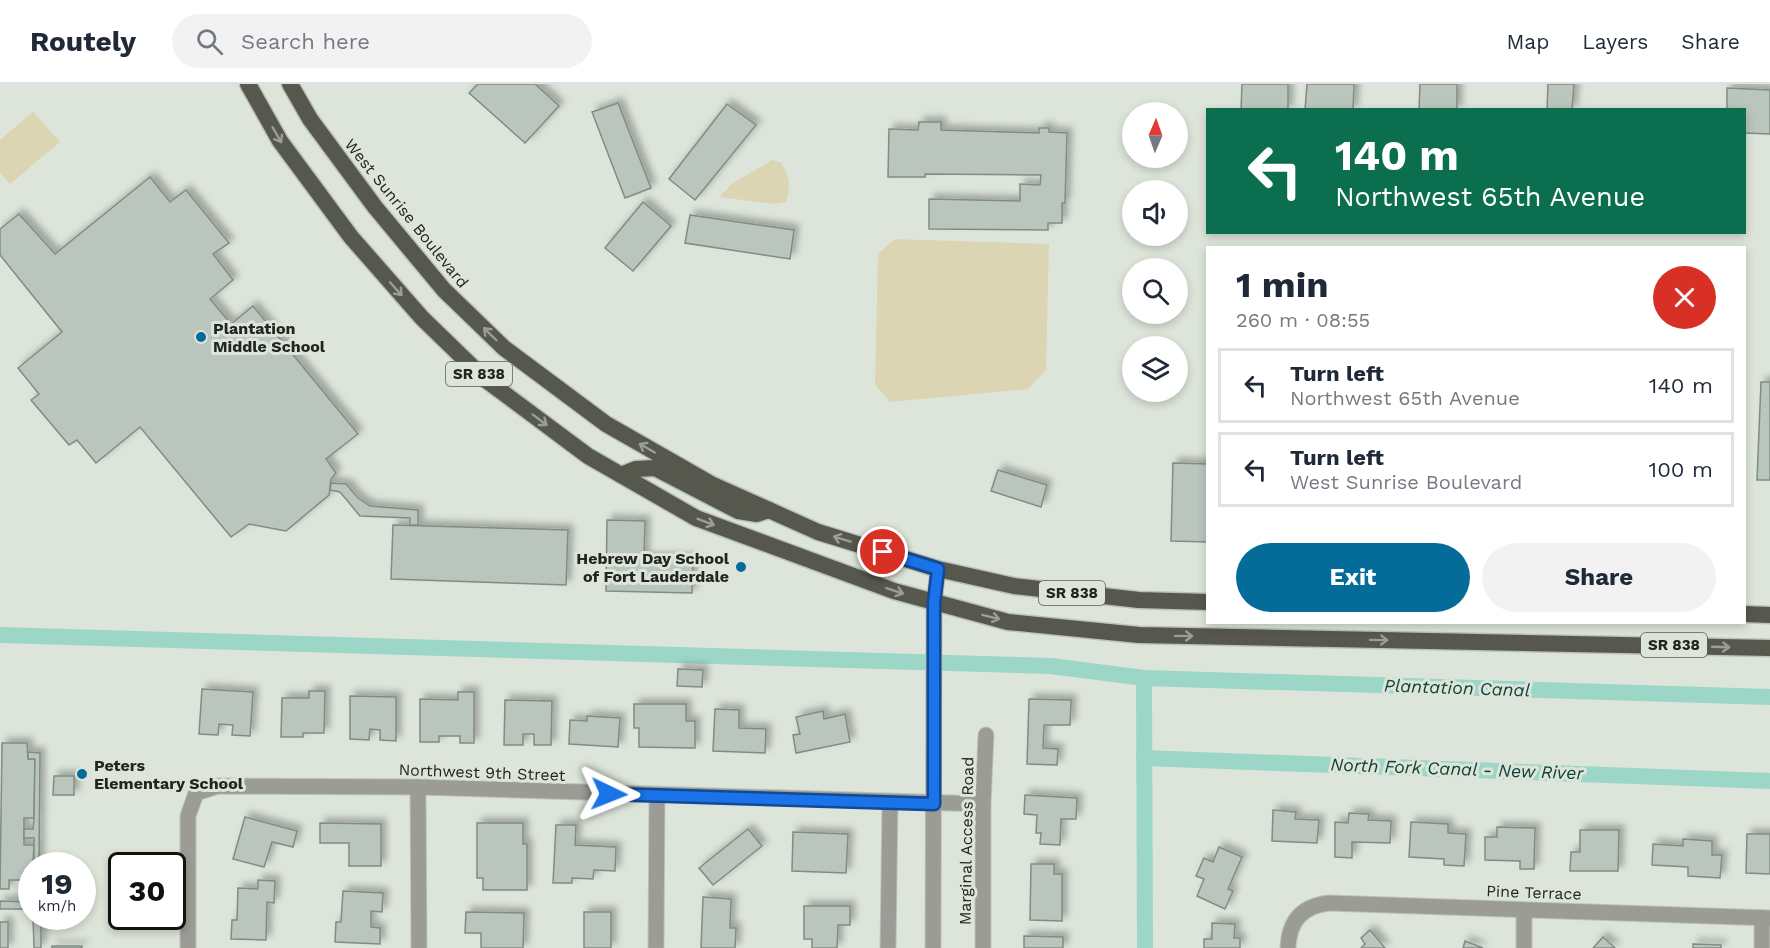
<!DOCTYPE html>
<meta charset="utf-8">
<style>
body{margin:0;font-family:"Work Sans",sans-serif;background:#f2f2f3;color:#1f2937;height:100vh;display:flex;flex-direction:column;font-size:22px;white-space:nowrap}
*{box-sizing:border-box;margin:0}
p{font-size:20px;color:#747a83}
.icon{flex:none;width:33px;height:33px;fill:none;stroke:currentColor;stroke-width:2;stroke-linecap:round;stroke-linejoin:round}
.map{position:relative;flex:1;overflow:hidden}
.side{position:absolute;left:1206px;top:162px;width:540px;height:378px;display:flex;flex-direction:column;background:#fff;border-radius:0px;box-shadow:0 3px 9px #0003}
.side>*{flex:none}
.top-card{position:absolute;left:1206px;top:24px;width:540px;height:126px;border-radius:0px;box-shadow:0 3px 9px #0003;background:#0b6e4f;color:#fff;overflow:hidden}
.needle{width:39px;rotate:2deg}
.buttons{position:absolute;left:1122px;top:18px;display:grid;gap:12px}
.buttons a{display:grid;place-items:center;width:66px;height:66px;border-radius:50%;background:#fff;box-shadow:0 3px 9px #0003;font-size:30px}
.speed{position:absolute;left:18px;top:768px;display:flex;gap:12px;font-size:30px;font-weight:700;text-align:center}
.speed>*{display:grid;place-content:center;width:78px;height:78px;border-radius:50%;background:#fff;box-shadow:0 3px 9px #0003;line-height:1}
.speed small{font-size:15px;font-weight:400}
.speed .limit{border:3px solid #111;border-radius:9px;background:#fff;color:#111}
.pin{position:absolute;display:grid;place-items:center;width:51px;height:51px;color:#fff;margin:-26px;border:3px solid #fff;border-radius:50%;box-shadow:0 2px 6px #0007}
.me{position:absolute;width:66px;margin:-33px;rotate:92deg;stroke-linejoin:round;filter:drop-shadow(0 0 4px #0008)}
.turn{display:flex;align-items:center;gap:21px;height:126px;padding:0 30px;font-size:27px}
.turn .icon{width:78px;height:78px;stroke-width:2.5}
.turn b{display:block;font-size:42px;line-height:51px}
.round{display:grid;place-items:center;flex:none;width:63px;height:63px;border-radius:32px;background:#f2f2f3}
.head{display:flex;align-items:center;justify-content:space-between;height:102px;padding:0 30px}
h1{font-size:36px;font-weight:700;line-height:45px}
.button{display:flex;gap:12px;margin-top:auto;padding:12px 30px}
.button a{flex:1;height:69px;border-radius:36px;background:#056c9a;color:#fff;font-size:24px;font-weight:700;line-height:69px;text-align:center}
.button a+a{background:#f2f2f3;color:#1f2937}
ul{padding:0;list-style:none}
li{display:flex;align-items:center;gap:18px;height:75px;margin:0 12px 9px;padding:0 18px;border:3px solid #e0e1e3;border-radius:0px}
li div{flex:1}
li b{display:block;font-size:22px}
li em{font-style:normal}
header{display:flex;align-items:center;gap:36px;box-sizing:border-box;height:84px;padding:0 30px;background:#fff;border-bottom:2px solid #e0e1e3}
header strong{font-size:28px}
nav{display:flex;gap:33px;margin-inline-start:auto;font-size:21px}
.search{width:420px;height:54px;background:#f2f2f3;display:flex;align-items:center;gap:15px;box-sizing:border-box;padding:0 21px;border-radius:33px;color:#747a83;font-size:22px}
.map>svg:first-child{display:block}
.green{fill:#dcd5b3}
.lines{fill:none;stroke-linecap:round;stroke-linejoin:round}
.canal{stroke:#9cd6c7;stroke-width:16}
.building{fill:#b9c5bd;stroke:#808c84;stroke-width:1.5;filter:url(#shadow)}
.minor-casing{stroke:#bbc2b9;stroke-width:17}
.tertiary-casing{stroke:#bbc2b9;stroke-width:17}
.trunk-casing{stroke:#bbc2b9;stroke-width:19}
.minor{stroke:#9b9c96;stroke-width:15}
.tertiary{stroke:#9b9c96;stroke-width:15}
.trunk{stroke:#56584d;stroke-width:16}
.oneway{stroke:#9a9e94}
.route-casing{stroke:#114b97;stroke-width:15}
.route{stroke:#1a73e8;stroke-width:10}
.poi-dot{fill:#056c9a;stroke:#dde5da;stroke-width:2}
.labels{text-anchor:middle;stroke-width:6;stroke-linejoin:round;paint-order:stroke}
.shield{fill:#dde5da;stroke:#5a5f58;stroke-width:1.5}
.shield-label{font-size:15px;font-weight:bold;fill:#222521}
.street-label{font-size:16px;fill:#222521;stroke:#dde5da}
.poi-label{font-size:16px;font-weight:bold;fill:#222521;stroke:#dde5da;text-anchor:start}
.water-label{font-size:18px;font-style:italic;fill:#0f4338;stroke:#dde5da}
</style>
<header>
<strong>Routely</strong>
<div class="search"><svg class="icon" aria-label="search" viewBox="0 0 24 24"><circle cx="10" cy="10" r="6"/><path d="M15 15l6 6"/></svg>Search here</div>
<nav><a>Map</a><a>Layers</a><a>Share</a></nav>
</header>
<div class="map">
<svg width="1770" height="864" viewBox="0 0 1770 864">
<defs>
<filter id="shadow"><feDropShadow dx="5" dy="-5" stdDeviation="3" flood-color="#0004"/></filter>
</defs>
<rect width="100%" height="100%" fill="#dde5da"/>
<g class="green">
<polygon points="33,28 60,58 10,100 0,88 0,56"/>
<path d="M772 76 780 78C790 91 791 103 786 118L775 120 719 113 733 99Z"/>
<polygon points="895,155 1049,160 1046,286 1028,305 890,318 875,301 878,170"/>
</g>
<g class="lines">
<g class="canal">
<polyline points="0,551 1051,582 1144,594 1770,613"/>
<polyline points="1144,594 1145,864"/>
<polyline points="1144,674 1770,697"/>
</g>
</g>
<g class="building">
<polygon points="478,0 535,0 559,22 525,59 469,9"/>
<polygon points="1242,0 1288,0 1288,26 1241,26"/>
<polygon points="1307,0 1354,0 1353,26 1305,26"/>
<polygon points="1420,0 1457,0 1457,26 1419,26"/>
<polygon points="1548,0 1574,0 1572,26 1547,26"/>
<polygon points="1727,4 1770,6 1770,50 1744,49 1744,26 1727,26"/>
<polygon points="618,19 651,104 625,114 592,28"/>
<polygon points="727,20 756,41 695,116 669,95"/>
<polygon points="919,38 941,38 941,46 1039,49 1039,44 1049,44 1049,48 1067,49 1065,119 1062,119 1062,139 1048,139 1048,146 929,145 929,115 1020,117 1020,100 1040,101 1041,91 925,90 925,93 888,93 889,45 918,46"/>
<polygon points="150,93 170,118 186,106 229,159 213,170 233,196 210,215 231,240 253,222 358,350 326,375 336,389 331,395 329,411 286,447 249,440 231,453 140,343 96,379 77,356 69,361 31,316 39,310 18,284 62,248 0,171 0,145 19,130 55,170"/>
<polygon points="643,118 671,142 633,187 605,164"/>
<polygon points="690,131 794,146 790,175 685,159"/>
<polygon points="1761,298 1770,298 1770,396 1757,396"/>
<polygon points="1173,379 1208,380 1208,458 1171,457"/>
<polygon points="998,386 1047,401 1041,423 991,407"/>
<polygon points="331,399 346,400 358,414 370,422 418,426 418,441 410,441 410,434 360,432 340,408 330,406"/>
<polygon points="607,436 645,437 644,474 693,475 692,509 606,507"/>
<polygon points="393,441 568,446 566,501 391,495"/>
<polygon points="678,585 703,586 702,603 677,602"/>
<polygon points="202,605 253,608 250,652 232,651 233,641 219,640 218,651 199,650"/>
<polygon points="309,607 325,607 324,649 303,649 303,653 281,653 282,614 309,614"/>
<polygon points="458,608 474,608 474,659 460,659 460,652 439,652 439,658 420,658 420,615 458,616"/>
<polygon points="350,612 396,613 396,657 380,656 380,646 370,645 369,656 350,655"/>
<polygon points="1029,615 1071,616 1070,641 1044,641 1043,664 1058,665 1057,681 1027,680"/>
<polygon points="505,616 552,617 551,661 534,661 534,650 523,650 523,661 504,661"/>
<polygon points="634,620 686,620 686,637 695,637 695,664 639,663 639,644 634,644"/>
<polygon points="715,625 739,626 739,644 766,645 765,669 713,667"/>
<polygon points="823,627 824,635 845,630 850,658 796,669 793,651 800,650 796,633"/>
<polygon points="587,632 620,634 618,663 569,660 570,636 587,637"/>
<polygon points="2,659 27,659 28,675 35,675 34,734 24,734 24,761 34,761 32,796 9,796 9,805 0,805"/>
<polygon points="28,668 40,669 39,782 34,782 34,754 24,754 24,745 33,745 34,734 35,675 28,675"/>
<polygon points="54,692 74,692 74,711 53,711"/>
<polygon points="1025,711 1077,714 1076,735 1061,735 1060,761 1040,760 1041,749 1036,749 1037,731 1024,730"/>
<polygon points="1273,726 1296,728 1295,735 1319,736 1317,759 1272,757"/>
<polygon points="1349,729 1369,730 1368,736 1391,737 1390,759 1352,758 1352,774 1335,773 1335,738 1348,739"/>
<polygon points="245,733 297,747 293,763 272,758 264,783 233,775"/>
<polygon points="1411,738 1448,740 1448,749 1466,750 1464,782 1444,781 1444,775 1409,773"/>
<polygon points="320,739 381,740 381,782 349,782 349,759 320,759"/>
<polygon points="477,739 523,739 523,760 527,760 527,806 483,806 483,794 477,794"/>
<polygon points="556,741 576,741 575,761 616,763 615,787 594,786 593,795 572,794 572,799 553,799"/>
<polygon points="1497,743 1535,744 1534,785 1520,785 1520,777 1485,776 1485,753 1497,753"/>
<polygon points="748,745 762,762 713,801 699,784"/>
<polygon points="1580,746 1619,746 1618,787 1570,787 1571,768 1580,768"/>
<polygon points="793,748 848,750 846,789 792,787"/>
<polygon points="1747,750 1770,750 1770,790 1746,789"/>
<polygon points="1683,755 1712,757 1712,771 1722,771 1720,794 1688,792 1688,783 1652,781 1653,760 1683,762"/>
<polygon points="1219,763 1242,773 1228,805 1233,807 1225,825 1197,812 1204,795 1196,792 1204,774 1213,778"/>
<polygon points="1031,780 1054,780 1054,790 1062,790 1062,837 1030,836"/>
<polygon points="258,796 275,797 274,819 267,818 266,856 231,855 232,836 237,836 238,804 258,805"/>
<polygon points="343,807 383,809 382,828 371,827 371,843 380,844 380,860 335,858 336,838 341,838"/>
<polygon points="703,813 731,815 730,844 736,844 735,864 701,864"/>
<polygon points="0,817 32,818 32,825 0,825"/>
<polygon points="804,822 850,822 850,841 838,841 837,864 812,864 812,855 804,855"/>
<polygon points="466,828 524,829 523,864 481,864 481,849 465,849"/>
<rect x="584" y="828" width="27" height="36"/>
<polygon points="33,832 41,832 41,864 34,864"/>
<rect x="0" y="838" width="8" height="26"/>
<polygon points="1212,839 1235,840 1234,854 1240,854 1240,864 1204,864 1204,855 1212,855"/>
<polygon points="1370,846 1385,864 1361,864 1365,860 1361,854"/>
<polygon points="1024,852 1063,853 1063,864 1024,864"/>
<polygon points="1603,853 1615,864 1593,864"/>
<polygon points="1465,857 1483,864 1463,864"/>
<polygon points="1693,860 1721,861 1721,864 1693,864"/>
<rect x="52" y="862" width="30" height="2"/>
</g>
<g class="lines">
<g class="minor-casing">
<g id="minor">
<polyline points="418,703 419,864"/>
<polyline points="188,864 188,732 196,709 218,702 418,703 983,720"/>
<polyline points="656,864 657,711"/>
<polyline points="888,864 890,719"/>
<polyline points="983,864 983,720 986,651"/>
<path d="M1288 864C1289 837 1302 822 1329 819L1770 834"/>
<polyline points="1524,864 1524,826"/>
<polyline points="1762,864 1762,834"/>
</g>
</g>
<g class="tertiary-casing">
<polyline id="tertiary" points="933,864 934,519 938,485"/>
</g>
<g class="trunk-casing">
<g id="trunk">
<polyline points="248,0 280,57 351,153 422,234 486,296 588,372 696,434 894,507 1008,538 1139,551 1770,564"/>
<polyline points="290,0 310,35 375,123 444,206 504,264 606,340 711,400 818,448 938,485 1014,502 1139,516 1208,518"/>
<polyline points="621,391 636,385 655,384 738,427 757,430 769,426"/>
<polyline points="1744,530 1770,531"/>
</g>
</g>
<use href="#minor" class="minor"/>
<use href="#tertiary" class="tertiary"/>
<use href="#trunk" class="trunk"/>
</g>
<defs><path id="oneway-shaft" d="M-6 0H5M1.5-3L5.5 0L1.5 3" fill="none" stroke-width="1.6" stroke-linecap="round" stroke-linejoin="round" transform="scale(1.5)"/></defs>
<g class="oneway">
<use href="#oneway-shaft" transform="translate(277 51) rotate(60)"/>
<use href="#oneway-shaft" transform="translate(396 205) rotate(48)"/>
<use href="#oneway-shaft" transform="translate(490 250) rotate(-136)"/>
<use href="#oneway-shaft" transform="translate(540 336) rotate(37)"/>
<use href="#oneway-shaft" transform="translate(647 364) rotate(-150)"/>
<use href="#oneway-shaft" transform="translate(706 438) rotate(21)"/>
<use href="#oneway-shaft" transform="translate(842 455) rotate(-163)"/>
<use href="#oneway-shaft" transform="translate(895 507) rotate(18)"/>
<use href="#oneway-shaft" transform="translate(991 533) rotate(14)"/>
<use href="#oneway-shaft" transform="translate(1184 552) rotate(1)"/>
<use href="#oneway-shaft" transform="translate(1379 556) rotate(1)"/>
<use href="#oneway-shaft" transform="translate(1721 563) rotate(2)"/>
</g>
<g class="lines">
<g class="route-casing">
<polyline id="route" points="609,710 934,720 934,519 938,485 883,468"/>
</g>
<use href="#route" class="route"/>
</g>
<g class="poi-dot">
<circle cx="201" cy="253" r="6"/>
<circle cx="741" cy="483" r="6"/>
<circle cx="82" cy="690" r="6"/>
</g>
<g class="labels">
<g class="shield">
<rect x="446" y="278" width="66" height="24" rx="4.5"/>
<rect x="1039" y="497" width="66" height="24" rx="4.5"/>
<rect x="1641" y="549" width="66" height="24" rx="4.5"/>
</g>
<g class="shield-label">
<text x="479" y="295">SR 838</text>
<text x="1072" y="514">SR 838</text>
<text x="1674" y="566">SR 838</text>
</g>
<g class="street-label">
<text transform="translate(407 129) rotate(51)" y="6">West Sunrise Boulevard</text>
<text transform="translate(482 688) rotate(2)" y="6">Northwest 9th Street</text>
<text transform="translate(966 757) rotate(-89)" y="6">Marginal Access Road</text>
<text transform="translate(1534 808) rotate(2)" y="6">Pine Terrace</text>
</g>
<g class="poi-label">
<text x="213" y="250">Plantation<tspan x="213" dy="18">Middle School</tspan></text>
<text x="729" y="480" text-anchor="end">Hebrew Day School<tspan x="729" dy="18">of Fort Lauderdale</tspan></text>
<text x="94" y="687">Peters<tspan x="94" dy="18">Elementary School</tspan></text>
</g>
<g class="water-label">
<text transform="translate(1457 604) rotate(2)" y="6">Plantation Canal</text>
<text transform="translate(1457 685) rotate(2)" y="6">North Fork Canal - New River</text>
</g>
</g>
</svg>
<div class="buttons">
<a><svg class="needle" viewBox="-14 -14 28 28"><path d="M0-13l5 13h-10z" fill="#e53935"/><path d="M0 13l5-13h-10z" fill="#747a83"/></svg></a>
<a><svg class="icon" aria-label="sound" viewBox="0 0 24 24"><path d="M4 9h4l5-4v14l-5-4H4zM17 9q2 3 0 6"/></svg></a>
<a><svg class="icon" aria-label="search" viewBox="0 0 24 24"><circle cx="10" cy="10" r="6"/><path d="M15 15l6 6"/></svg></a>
<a><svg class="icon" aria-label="layers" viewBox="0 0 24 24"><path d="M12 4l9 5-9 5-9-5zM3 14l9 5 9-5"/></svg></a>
</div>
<div class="speed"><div>19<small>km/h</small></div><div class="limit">30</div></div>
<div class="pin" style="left:883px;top:468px;background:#d93025"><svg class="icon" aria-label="arrive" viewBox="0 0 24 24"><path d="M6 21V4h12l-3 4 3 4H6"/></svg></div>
<svg class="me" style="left:609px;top:710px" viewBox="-20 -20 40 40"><path d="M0-17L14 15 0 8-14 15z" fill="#1a73e8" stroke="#fff" stroke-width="4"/></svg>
<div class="top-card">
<div class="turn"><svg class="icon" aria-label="left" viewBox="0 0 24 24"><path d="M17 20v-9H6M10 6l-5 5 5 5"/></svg><div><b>140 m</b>Northwest 65th Avenue</div></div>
</div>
<section class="side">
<div class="head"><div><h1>1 min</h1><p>260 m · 08:55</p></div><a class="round" style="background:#d93025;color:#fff"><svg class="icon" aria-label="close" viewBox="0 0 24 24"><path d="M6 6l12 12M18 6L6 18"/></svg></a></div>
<ul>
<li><svg class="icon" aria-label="left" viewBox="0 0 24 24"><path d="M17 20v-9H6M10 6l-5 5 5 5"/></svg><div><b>Turn left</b><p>Northwest 65th Avenue</p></div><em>140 m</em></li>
<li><svg class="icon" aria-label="left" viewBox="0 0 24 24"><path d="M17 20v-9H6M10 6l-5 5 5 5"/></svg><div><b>Turn left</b><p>West Sunrise Boulevard</p></div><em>100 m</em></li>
</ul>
<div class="button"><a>Exit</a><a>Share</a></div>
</section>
</div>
